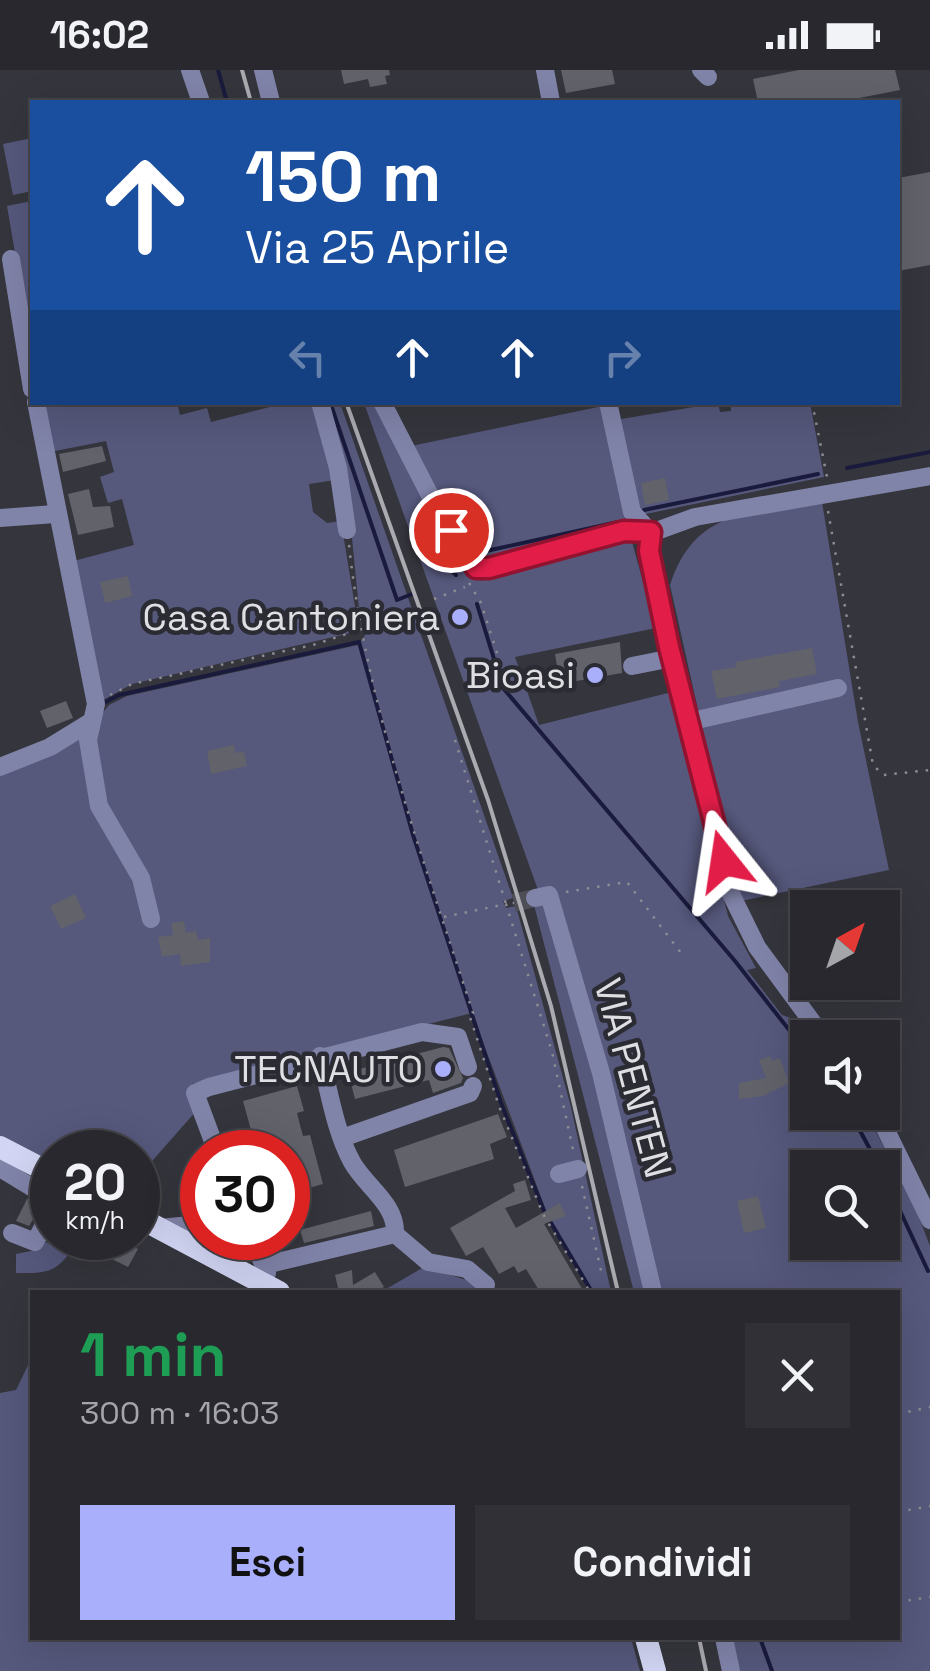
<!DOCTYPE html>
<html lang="it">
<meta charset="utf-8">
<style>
body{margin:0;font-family:"Space Grotesk",sans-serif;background:#303036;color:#f1f3f6;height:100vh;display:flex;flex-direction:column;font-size:38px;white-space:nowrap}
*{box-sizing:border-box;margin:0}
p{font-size:32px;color:#a5a6aa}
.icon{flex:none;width:55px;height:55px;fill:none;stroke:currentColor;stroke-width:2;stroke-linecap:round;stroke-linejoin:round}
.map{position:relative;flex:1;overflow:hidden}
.panel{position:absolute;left:30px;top:1220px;width:870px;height:350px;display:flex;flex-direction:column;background:#28282e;border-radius:0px;box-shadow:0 10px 40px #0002,0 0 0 2px #44444a}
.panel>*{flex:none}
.hud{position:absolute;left:30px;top:30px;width:870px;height:305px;border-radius:0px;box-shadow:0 10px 40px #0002,0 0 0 2px #44444a;background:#1a4fa0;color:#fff;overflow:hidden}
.needle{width:65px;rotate:40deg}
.tools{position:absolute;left:790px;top:820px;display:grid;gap:20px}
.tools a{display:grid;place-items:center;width:110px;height:110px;border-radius:0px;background:#28282e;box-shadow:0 10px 40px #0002,0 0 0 2px #44444a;font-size:50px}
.speed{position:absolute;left:30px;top:1060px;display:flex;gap:20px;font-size:50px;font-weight:700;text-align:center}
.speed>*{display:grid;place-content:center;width:130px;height:130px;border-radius:50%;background:#28282e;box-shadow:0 10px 40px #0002,0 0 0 2px #44444a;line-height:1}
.speed small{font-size:25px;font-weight:400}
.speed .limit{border:15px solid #d22;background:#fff;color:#111}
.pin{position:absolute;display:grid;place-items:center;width:85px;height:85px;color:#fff;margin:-42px;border:5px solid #fff;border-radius:50%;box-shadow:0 2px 10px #0007}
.me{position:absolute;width:110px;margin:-55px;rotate:345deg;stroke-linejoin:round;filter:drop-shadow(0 0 8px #0008)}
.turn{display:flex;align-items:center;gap:35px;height:210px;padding:0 50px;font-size:45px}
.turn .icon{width:130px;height:130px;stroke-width:2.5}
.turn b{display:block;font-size:70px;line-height:85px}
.lanes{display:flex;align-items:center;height:95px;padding:0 50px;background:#0003;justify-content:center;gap:50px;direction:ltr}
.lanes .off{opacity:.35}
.round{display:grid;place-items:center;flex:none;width:105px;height:105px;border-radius:0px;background:#303036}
.summary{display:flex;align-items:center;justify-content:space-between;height:170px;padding:0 50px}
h1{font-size:60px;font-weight:600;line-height:75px;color:#1e9e55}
.action{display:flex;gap:20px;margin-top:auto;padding:20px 50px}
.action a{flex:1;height:115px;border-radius:0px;background:#aaaffb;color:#111;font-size:40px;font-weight:600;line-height:115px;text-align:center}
.action a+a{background:#303036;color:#f1f3f6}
.status{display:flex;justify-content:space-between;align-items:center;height:70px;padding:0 50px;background:#28282e;direction:ltr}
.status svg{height:28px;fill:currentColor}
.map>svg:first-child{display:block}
.green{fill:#56587c;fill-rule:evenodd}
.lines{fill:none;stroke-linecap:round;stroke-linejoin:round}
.stream{stroke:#1a1a3d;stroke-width:4}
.building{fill:#61626a}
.minor-tunnel{stroke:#4e4e56;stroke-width:18;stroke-dasharray:18 9;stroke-linecap:butt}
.path{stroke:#8c8c92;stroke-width:2.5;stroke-dasharray:2.5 8;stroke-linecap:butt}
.minor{stroke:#8184a9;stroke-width:18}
.major{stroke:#d2d6f4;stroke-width:22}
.rail{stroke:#aaaab0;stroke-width:4}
.route-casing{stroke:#92132f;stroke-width:25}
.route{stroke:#e11d48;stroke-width:18}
.poi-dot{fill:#aaaffb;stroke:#2b2b33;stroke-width:4}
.labels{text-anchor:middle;stroke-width:9;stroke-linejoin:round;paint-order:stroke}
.poi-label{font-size:38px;fill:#dedee3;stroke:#2b2b33;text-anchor:end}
.street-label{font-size:38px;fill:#dedee3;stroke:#2b2b33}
</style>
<div class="status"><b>16:02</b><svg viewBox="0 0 49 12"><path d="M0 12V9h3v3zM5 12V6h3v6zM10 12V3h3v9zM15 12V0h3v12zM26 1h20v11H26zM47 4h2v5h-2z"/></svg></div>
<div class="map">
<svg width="930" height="1601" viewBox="0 0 930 1601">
<rect width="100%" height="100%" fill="#35353d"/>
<g class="green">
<polygon points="32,68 32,121 13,125 3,74"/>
<polygon points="32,131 32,251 27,253 7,136"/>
<polygon points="39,333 177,333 180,345 207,338 211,352 286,333 317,333 335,410 309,414 313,442 327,453 341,451 359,561 132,614 96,634 66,493 134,475 122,429 108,433 100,407 114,402 106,371 50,382"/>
<polygon points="324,333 340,333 513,828 503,831 506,838 516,836 571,1037 611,1222 594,1222 550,1151 472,943 192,1014 198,1039 138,1107 138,1082 52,1082 52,1094 0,1067 0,700 96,651 109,635 127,626 358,575 368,561 359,539 351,458"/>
<path d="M364 333H377L445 458 482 511 523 493 630 465 656 558 515 587 539 655 672 622 728 846 756 898 747 900 782 945 797 950 812 967 808 968V1042L866 1043 913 1132 930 1176V1601H735L727 1568H898V1222H657L538 820ZM808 1098H882V1172H808Z"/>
<polygon points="718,333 720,342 731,341 731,333 810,333 824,407 641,445 615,350"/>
<polygon points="603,336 630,454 476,489 411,376"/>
<path d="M822 432 858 652 889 800 741 831 670 515C695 437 752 443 822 432Z"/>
<polygon points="533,831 549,832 649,1222 634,1222"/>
<path d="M46 1172 68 1185C53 1205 39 1203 16 1203V1184L36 1180Z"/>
<polygon points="424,1197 473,1212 489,1222 381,1222"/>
<polygon points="32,1287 32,1568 631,1568 640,1601 0,1601 0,1323 16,1320"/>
</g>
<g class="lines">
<g class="stream">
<polyline points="218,0 227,32"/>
<polyline points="330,332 397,530 412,524"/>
<polyline points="847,398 930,382"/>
<polyline points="644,440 818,404"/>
<polyline points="477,483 618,452"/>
<polyline points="453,502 456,505"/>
<polyline points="477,534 503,618 735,891 808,984"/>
<polyline points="100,635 119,625 359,572 413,765 501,1033 544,1141 592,1222"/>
<polyline points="850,1042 880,1098"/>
<polyline points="882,1102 928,1201"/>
<polyline points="760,1568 772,1601"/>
</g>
</g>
<g class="building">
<polygon points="341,0 389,0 390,5 385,6 387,14 370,17 368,9 344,14"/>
<polygon points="561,0 612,0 615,14 566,23"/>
<polygon points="799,0 895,0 900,20 839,32 758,32 753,9"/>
<polygon points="930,102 930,195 898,201 898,108"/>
<polygon points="102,376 106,391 63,402 59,384"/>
<polygon points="665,408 669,430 645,435 641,413"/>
<polygon points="89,419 93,437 110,436 114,457 78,465 68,424"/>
<polygon points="128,506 132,526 105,533 100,512"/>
<polygon points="620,572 622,603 560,614 555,584"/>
<polygon points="812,578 817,604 779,611 780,617 717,629 711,601 736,597 735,592"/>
<polygon points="66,631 73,648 47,658 40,641"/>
<polygon points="234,675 235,683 244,681 247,696 211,704 207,681"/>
<polygon points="75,824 86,848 61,859 50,836"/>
<polygon points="184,851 186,863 196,861 198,870 210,868 210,892 181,896 180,884 162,887 158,867 173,865 171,853"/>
<polygon points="443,977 449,978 463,1008 461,1013 433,1023 429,1010 355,1029 348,1002"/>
<polygon points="770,986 772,991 780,988 789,1013 763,1026 739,1029 739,1013 766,1008 759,990"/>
<polygon points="297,1016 304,1041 297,1043 300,1055 303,1066 310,1065 323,1114 288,1124 288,1082 257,1082 243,1031"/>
<polygon points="498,1044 507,1067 490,1074 494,1089 405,1117 394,1080"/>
<polygon points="525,1110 531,1130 505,1138 516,1158 560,1133 566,1146 544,1154 584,1222 540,1222 526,1199 518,1203 514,1196 499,1204 483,1177 466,1186 450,1158 515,1121 513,1114"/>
<polygon points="45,1117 52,1120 52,1128 44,1131 29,1156 16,1151 27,1129 40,1128"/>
<polygon points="758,1126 766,1158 744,1163 737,1131"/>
<polygon points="371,1141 374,1156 304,1173 300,1160"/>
<polygon points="116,1168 138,1179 128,1197 106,1186"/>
<polygon points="352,1200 353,1215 375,1202 384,1217 374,1222 339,1222 335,1205"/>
</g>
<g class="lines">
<g class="minor-tunnel">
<polyline points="514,833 535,828"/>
<polyline points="33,1118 52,1127"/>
</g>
<g class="path">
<polyline points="812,332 827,407"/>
<polyline points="828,441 873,695 883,705 930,700"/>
<path d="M349 475C366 635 424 791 473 943L469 944 499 1036 543 1144 590 1222"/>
<polyline points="469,513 481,533 508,617"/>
<polyline points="434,529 465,517"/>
<polyline points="110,625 132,614 313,575 411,543"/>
<polyline points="455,670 506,834 514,833"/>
<polyline points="566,822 627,812 684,887"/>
<polyline points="444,847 506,834 552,982 574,1084"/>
<polyline points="582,1116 602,1205"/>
<polyline points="898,1344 930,1337"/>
<polyline points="898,1442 930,1436"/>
<polyline points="898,1532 930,1527"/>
</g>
<g class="minor">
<polyline points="190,0 201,32"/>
<polyline points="263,0 271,32"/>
<polyline points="545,0 551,32"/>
<polyline points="701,0 708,7"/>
<polyline points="11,189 32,319"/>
<polyline points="36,332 96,634 88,670 99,736 141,808 151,849"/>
<polyline points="320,332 338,398 347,460"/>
<polyline points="382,332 437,439 476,498 623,461 651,463"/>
<polyline points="608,332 632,442 651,463"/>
<polyline points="0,448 55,444"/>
<polyline points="651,463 649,481 669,577 732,826 757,877 824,968"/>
<polyline points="651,463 695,447 930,406"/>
<polyline points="632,596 672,588"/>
<polyline points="688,652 838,618"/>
<polyline points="0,697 50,677 89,653"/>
<polyline points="535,828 549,825 601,1003 653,1222"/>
<polyline points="877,1042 930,1150"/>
<polyline points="342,1068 470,1023 473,1016"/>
<polyline points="217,1082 195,1023 209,1017 422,962 458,967 468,997"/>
<polyline points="0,1098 33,1118"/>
<polyline points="559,1104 578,1099"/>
<polyline points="50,1145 52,1140"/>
<polyline points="159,1158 202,1154"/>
<polyline points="12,1163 35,1172 43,1157"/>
<polyline points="395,1164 428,1192 467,1199 486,1215"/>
<polyline points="252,1168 267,1203"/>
<polyline points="216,1187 238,1168"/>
<path d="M265 1195 395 1164C397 1134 365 1116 352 1092 335 1061 329 1020 320 986"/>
<polyline points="724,1568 731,1601"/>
</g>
<g class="major">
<polyline points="0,1077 52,1104"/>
<polyline points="138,1147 279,1222"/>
<polyline points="646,1568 655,1601"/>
</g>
<g class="rail">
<polyline points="242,0 251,32"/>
<polyline points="346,332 488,730 551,936 618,1222"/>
<polyline points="699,1568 706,1601"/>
</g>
</g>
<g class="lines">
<g class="route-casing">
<polyline id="route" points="451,460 476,498 489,498 624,461 651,462 649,481 669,577 724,791"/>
</g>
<use href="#route" class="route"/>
</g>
<g class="poi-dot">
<circle cx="460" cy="547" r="10"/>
<circle cx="595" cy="605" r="10"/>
<circle cx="443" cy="999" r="10"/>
</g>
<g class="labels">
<g class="poi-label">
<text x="440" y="560">Casa Cantoniera</text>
<text x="575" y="618">Bioasi</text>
<text x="423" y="1012">TECNAUTO</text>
</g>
<g class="street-label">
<text transform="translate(633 1008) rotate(75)" y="13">VIA PENTEN</text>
</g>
</g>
</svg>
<div class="tools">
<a><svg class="needle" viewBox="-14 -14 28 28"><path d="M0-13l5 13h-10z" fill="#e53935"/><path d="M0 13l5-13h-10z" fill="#a5a6aa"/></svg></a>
<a><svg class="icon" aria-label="sound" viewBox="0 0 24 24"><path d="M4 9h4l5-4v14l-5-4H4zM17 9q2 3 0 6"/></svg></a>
<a><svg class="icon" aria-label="search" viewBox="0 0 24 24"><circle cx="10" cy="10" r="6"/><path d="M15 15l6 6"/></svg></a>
</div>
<div class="speed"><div>20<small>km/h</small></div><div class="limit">30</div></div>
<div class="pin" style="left:451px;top:460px;background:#d93025"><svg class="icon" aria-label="arrive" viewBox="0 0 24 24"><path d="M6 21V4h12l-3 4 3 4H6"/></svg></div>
<svg class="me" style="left:724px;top:791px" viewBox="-20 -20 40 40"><path d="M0-17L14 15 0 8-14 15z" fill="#e11d48" stroke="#fff" stroke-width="4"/></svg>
<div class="hud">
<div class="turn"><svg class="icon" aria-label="ahead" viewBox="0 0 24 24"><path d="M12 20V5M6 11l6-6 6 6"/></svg><div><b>150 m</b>Via 25 Aprile</div></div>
<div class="lanes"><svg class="icon off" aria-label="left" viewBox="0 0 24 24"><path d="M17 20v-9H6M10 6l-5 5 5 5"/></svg><svg class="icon" aria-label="ahead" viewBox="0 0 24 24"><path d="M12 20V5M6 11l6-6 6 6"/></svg><svg class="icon" aria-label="ahead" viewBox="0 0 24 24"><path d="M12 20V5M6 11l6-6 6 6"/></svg><svg class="icon off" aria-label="right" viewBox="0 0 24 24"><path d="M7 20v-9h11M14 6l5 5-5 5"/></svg></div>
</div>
<section class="panel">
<div class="summary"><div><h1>1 min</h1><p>300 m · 16:03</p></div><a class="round"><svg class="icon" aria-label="close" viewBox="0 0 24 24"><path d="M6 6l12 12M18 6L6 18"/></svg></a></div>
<div class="action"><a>Esci</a><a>Condividi</a></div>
</section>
</div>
